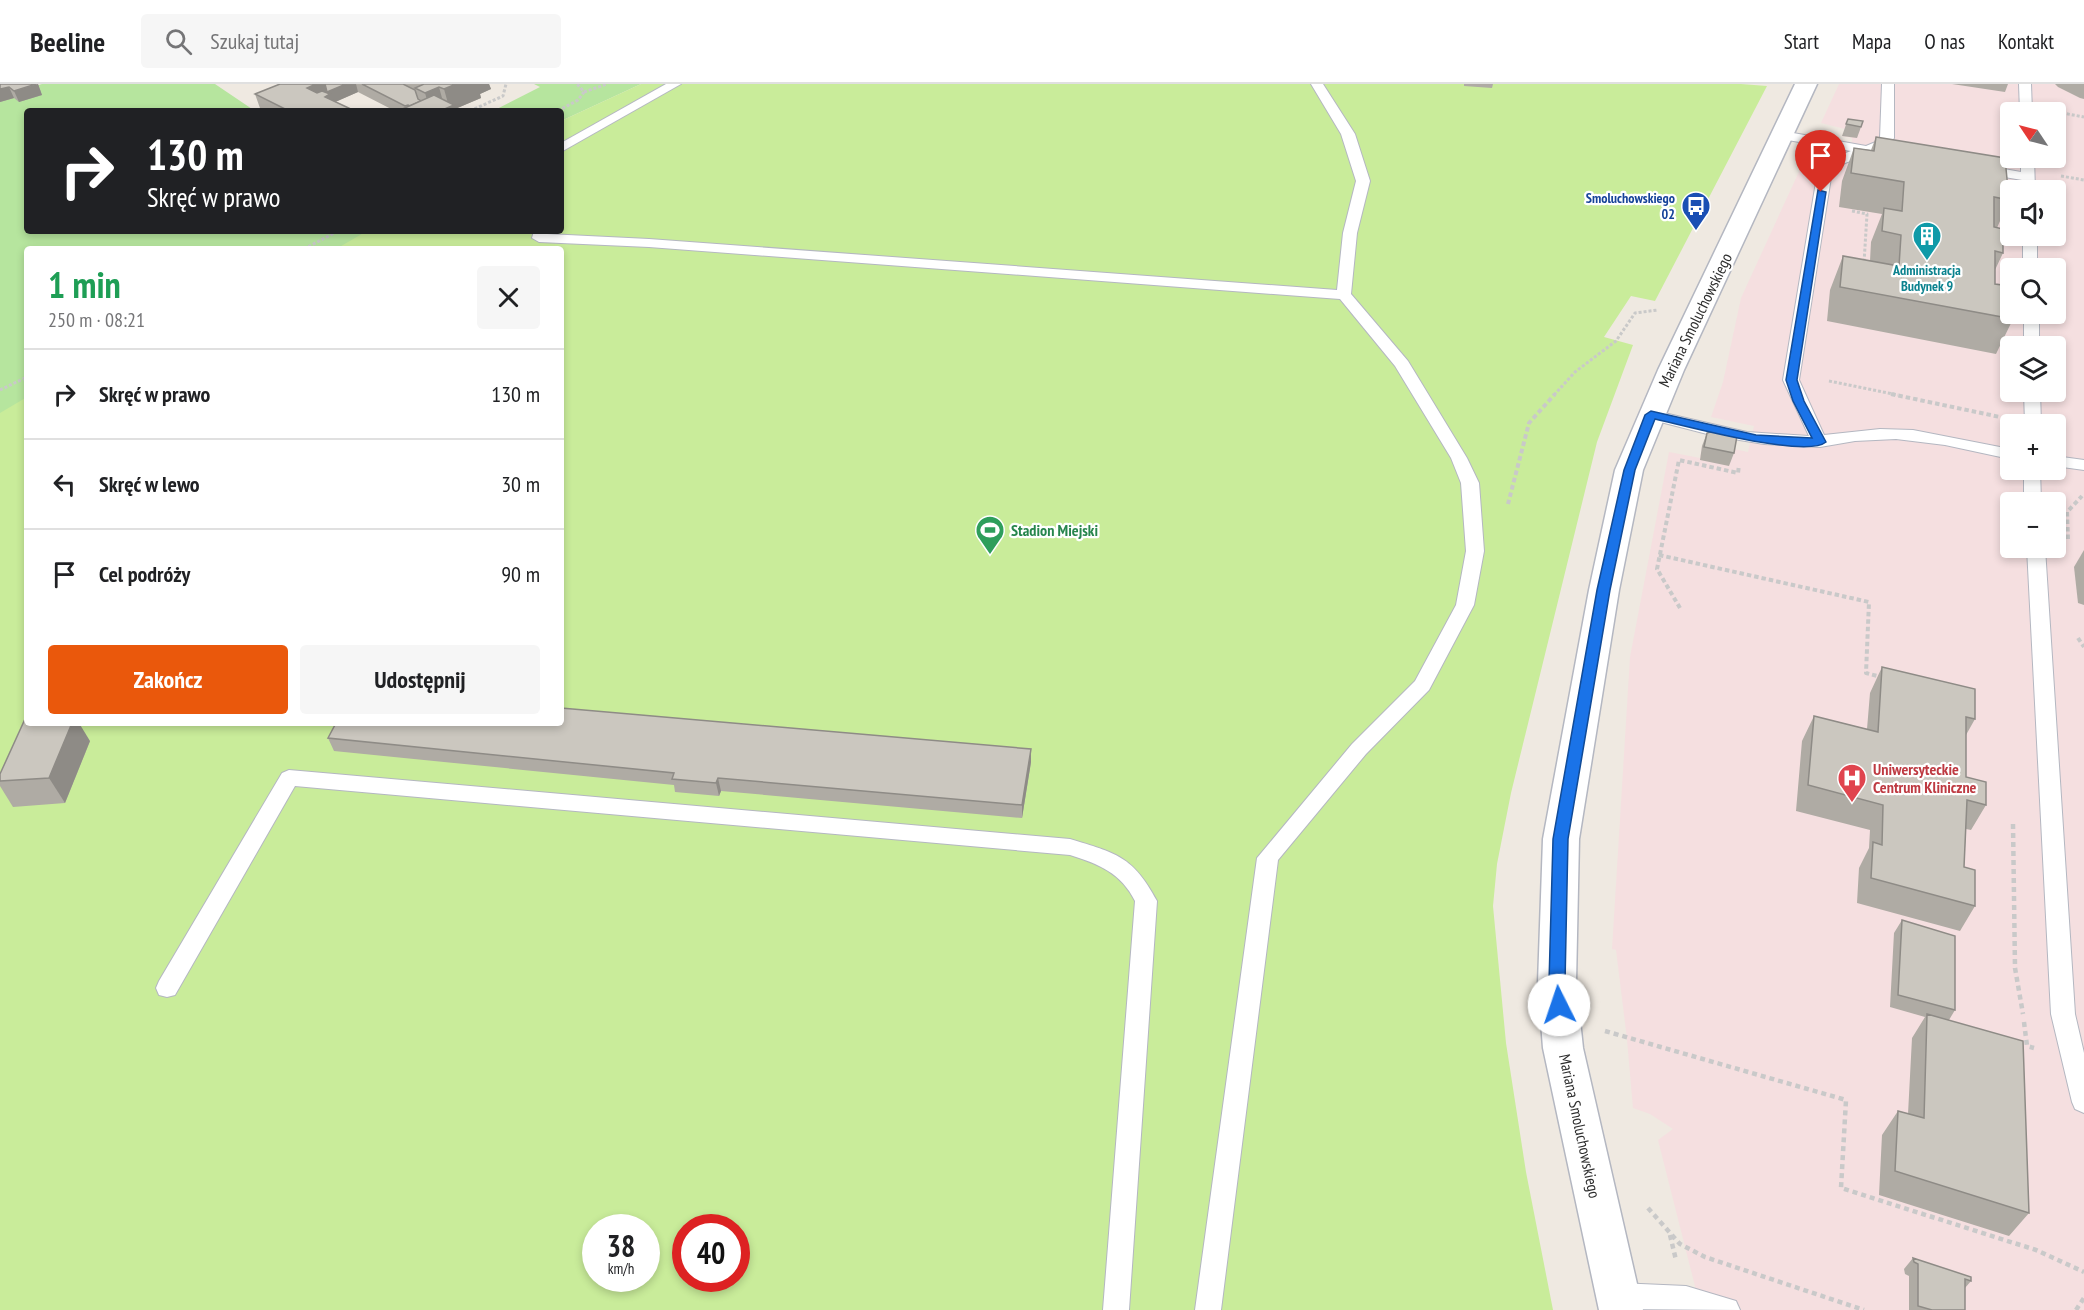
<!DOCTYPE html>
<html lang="pl">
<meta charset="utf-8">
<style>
body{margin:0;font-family:"PT Sans Narrow",sans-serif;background:#f6f6f6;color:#202124;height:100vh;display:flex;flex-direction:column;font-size:22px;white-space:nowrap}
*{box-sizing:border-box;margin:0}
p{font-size:20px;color:#757577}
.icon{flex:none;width:33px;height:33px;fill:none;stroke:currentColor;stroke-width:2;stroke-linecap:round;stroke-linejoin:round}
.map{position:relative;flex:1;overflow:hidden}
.drawer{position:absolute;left:24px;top:162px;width:540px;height:480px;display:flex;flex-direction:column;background:#fff;border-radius:6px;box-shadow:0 3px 9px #0003}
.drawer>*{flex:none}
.top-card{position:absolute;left:24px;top:24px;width:540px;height:126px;border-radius:6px;box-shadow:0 3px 9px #0003;background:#202124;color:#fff;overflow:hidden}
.needle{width:39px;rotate:305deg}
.tools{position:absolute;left:2000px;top:18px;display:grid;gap:12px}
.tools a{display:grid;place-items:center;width:66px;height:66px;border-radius:6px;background:#fff;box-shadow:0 3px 9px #0003;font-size:30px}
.speed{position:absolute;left:582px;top:1130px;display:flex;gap:12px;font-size:30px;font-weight:700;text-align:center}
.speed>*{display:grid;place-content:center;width:78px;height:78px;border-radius:50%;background:#fff;box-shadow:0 3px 9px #0003;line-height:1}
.speed small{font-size:15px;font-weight:400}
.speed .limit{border:9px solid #d22;background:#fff;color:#111}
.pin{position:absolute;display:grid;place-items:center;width:51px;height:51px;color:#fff;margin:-62px -26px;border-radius:50% 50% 50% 0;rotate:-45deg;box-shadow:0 0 6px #0007}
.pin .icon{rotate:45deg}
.me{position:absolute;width:66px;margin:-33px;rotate:356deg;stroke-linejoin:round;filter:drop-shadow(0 0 4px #0008)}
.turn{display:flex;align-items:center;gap:21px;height:126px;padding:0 24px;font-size:27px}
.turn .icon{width:78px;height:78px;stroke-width:2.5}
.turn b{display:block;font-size:42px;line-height:51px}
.round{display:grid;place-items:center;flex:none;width:63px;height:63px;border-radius:6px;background:#f6f6f6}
.summary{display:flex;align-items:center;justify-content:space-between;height:102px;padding:0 24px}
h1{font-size:36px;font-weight:700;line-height:45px;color:#1e9e55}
.primary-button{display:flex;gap:12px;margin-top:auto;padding:12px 24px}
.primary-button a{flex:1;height:69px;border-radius:6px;background:#ea580c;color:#fff;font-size:24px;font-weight:700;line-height:69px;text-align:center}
.primary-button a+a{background:#f6f6f6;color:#202124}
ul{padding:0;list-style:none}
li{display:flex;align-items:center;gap:18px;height:90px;padding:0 24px;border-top:2px solid #e0e0e0}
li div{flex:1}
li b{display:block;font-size:22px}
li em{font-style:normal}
header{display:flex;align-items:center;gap:36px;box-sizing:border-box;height:84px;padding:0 30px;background:#fff;border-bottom:2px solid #e0e0e0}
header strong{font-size:28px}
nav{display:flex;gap:33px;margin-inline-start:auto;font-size:21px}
.search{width:420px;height:54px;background:#f6f6f6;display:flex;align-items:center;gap:15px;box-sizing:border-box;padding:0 21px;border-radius:6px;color:#757577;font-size:22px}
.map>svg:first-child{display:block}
.medical{fill:#f5dfe0;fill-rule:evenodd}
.green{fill:#b6e59e}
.pitch{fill:#c9ec9a;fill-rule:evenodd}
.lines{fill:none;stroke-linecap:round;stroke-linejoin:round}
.service-casing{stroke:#b4b7c1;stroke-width:2}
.tertiary-casing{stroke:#b4b7c1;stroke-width:3}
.path-far2{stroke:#c9c9c9;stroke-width:3;stroke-dasharray:3 2;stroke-linecap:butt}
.path-far1{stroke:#c9c9c9;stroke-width:4;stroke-dasharray:4.5 3;stroke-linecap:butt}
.path{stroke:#c9c9c9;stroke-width:4.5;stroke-dasharray:5 4;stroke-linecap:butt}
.service{fill:#fff;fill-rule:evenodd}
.tertiary{fill:#fff;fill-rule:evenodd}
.wall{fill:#afaba4}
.shaded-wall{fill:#8e8b86}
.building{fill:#cbc7bf;stroke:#8e8b86;stroke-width:1.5}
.route{fill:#1a73e8;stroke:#114b97;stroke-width:1.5}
.labels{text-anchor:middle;stroke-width:4.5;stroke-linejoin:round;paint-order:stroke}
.far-transit-label{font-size:14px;font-weight:bold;fill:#164399;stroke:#fff;text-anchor:end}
.far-culture-label{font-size:14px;font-weight:bold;fill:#0d838f;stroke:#fff}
.street-label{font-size:16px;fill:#2e2e2e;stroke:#fff}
.leisure-label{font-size:16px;font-weight:bold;fill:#27864d;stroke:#fff;text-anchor:start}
.health-label{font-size:16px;font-weight:bold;fill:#be3a42;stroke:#fff;text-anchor:start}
</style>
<header>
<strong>Beeline</strong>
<div class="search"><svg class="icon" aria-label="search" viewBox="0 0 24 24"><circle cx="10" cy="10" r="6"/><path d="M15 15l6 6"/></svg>Szukaj tutaj</div>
<nav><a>Start</a><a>Mapa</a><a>O nas</a><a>Kontakt</a></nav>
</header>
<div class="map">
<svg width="2084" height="1226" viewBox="0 0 2084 1226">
<rect width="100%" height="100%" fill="#efe9e1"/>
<path class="medical" d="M1839 0H2084V1226H1701L1658 1056 1673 1045 1650 1030 1633 1024 1627 955 1616 866 1612 865 1630 573 1669 368 1700 374 1702 362 1710 360 1748 368 1754 342 1711 333 1723 298 1741 214 1808 68H1831L1837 56 1852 58V54L1842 52 1845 45 1821 39ZM2010 28H2055V74H2010ZM2010 106H2055V152H2010ZM2010 184H2055V230H2010ZM2010 262H2055V308H2010ZM2010 340H2055V386H2010ZM2010 418H2055V464H2010Z"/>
<g class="green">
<polygon points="42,0 215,0 255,27 27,27 27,147 403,147 371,165 27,165 27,639 0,678 0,12"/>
<polygon points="534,0 641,0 561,37 561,27 493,27 540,3"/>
</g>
<path class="pitch" d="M641 0H1741L1767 2 1655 217 1631 212 1604 253 1633 261 1597 358 1511 709 1497 780 1493 822 1506 959 1526 1088 1553 1226H0V329L27 313V639H561V165H336L367 147H561V37ZM596 1143H646V1194H596ZM686 1143H736V1194H686Z"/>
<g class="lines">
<g class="service-casing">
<g id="service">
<polygon points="666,0 681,0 561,68 561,59"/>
<polygon points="1311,0 1323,0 1355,50 1370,97 1357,149 1351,210 1408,277 1467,374 1479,399 1484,467 1474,521 1429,606 1366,670 1278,776 1221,1226 1195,1226 1257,774 1352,660 1415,597 1456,521 1466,467 1461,399 1451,374 1395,282 1340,215 649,163 539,158 532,154 534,147 548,147 547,150 649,155 1337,206 1343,149 1356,97 1341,50"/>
<polygon points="1882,0 1894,0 1894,54 1888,63 1837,82 1832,87 1799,296 1824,351 1880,345 1913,346 2010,365 2010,375 1945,361 1896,355 1855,357 1820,363 1764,360 1715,352 1645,334 1643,331 1651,326 1747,348 1809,352 1783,296 1818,86 1827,76 1851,67 1782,55 1775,51 1782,47 1866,62 1878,57 1880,54"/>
<polygon points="2019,0 2031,0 2032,28 2020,28"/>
<polygon points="2021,74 2034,74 2035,106 2023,106 2022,96 1981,89 1974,85 1981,81 2021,88"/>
<rect x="2023" y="152" width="14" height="32"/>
<rect x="2024" y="230" width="15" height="32"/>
<polygon points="2024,308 2040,308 2041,340 2025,340"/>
<polygon points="2055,372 2084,376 2084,386 2055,382"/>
<polygon points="2024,386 2040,386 2041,418 2024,418"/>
<polygon points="2027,464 2045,464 2075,930 2084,969 2084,1029 2075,1025 2072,1018 2051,930"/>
<path d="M289 686 1070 755C1116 769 1133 772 1157 817L1129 1226H1103L1135 817C1121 789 1099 780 1070 771L295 702 175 911 167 913 159 911 156 904 159 897 282 689Z"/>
<polygon points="1618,1199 1686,1202 1736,1217 1740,1226 1618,1225 1609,1221 1605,1212 1609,1203"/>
</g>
</g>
<g class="tertiary-casing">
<polygon id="tertiary" points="1795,0 1817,0 1684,286 1643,386 1619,506 1579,755 1576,899 1583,964 1643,1226 1599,1226 1543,964 1538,899 1543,755 1589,506 1615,386 1658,286"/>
</g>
<g class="path-far2">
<polyline points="584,8 607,0"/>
<polyline points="470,27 503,12 506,0"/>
<polyline points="558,27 578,16 584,8 577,0"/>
<polyline points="2057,28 2084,33"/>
<polyline points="2061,92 2084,96"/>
<polyline points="1852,127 1867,130 1864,179"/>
<polyline points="304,165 338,147"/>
<polyline points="1829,297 1898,311"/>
<polyline points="0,306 27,293"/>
<polyline points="1554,311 1575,288 1616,257 1635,229 1658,226"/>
</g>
<g class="path-far1">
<polyline points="1891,310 2000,333"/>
<polyline points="1508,420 1529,339 1555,310"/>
<polyline points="2068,455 2067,428 2082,412"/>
<polyline points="1659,471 1869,518 1866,589 1881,593"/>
<polyline points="1680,524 1657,485 1679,376 1738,389 1739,381"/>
<polyline points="2078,554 2084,563"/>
</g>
<g class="path">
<polyline points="2013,740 2015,884 2023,930"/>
<polyline points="2024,938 2027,962 2034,964"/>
<polyline points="1605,947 1846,1016 1841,1104 2036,1166 2084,1188"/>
<polyline points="1648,1124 1680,1160 1705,1173 1864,1226"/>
<polyline points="1670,1151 1676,1176"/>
<polyline points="2076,1226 2084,1214"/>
</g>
<use href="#service" class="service"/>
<use href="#tertiary" class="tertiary"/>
</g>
<g class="wall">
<polygon points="0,0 38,0 42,11 19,18 14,14 0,18"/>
<polygon points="280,0 489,0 491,5 480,10 481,14 455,25 456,27 395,27 358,8 335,18 355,27 261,27 255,10"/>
<polygon points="1464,0 1493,0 1492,4 1464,2"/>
<polygon points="1952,0 2008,0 2005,8"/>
<polygon points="2055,0 2084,0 2084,15 2080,14 2058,3"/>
<polygon points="1848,35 1861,43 1857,54 1842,52"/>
<polygon points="1876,53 2009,116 1997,144 2003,169 1995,186 1995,200 2013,235 1996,270 1827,237 1830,206 1843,172 1870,177 1871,158 1882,130 1839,123 1842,97 1854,64 1871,66"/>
<polygon points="1707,349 1734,369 1729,382 1700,376 1702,362"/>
<polygon points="2084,466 2084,521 2078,519 2074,483"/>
<polygon points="1882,583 1975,635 1966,651 1966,693 1986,721 1971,746 1966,745 1964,783 1975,822 1960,847 1857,819 1859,784 1869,764 1870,746 1796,727 1802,657 1814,632 1867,645 1870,609"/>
<polygon points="328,654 1031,665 1031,678 1022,734 721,707 719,712 675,708 674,701 334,667"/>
<polygon points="90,657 65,719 13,723 0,702 0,690"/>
<polygon points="1902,836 1955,926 1949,936 2029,1129 2009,1152 1879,1111 1882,1051 1898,1027 1908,1030 1912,954 1925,933 1890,923 1894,849"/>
<polygon points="1913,1174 1971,1197 1965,1204 1965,1226 1909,1226 1909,1192 1905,1190 1904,1185"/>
</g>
<g class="shaded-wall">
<polygon points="38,0 42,11 19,18 14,7"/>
<polygon points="316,0 356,0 358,8 333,19 307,4"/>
<polygon points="456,0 489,0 491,5 480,10 481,14 455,25 456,27 426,27 430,26 425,9 439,3 445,25 449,23 444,5"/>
<polygon points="9,3 14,14 0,18 0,5"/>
<polygon points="72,639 79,639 90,657 65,719 49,694"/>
<polygon points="1031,665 1031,678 1022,734 1022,721"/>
<polygon points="718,694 721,707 719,712 716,699"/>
</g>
<g class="building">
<polygon points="0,0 36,0 14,7 9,3 0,5"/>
<polygon points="280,0 316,0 307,4 317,9 322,7 330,10 325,13 355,27 289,27 255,10"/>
<polygon points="325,0 346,0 327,8"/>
<polygon points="362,0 403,0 415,6 418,15 421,17 410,22 408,21 405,22"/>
<polygon points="424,0 456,0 444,5 439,3 425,9 415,4"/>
<polygon points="434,11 454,21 440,27 398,27"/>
<polygon points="1848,35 1863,37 1861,43 1846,40"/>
<polygon points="1876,53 2005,74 2009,116 1994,113 1994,143 2003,145 2003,169 1995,167 1995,200 2010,202 2010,230 2012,230 2013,235 1840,203 1843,172 1899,182 1901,151 1882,147 1884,124 1902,127 1904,98 1851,89 1854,64 1874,67"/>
<polygon points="1714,347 1737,352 1734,369 1704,363 1707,349"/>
<polygon points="1882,583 1975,605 1975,635 1966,633 1966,693 1986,698 1986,721 1967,716 1964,783 1975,786 1975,822 1871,794 1873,758 1882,761 1883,721 1808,701 1814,632 1878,648"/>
<polygon points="561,624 1031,665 1022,721 718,694 716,699 672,695 674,689 328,654 336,639 561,639"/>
<polygon points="25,635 27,635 27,639 72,639 49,694 0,697 0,690"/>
<polygon points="1902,836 1955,852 1955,926 1898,911"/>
<polygon points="1927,930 2023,957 2029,1129 1895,1087 1898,1027 1924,1034"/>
<polygon points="1913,1174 1971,1193 1971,1197 1965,1195 1965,1226 1932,1226 1918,1222 1918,1180 1914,1178"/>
</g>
<path class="route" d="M1818 106 1826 108 1797 296 1804 317 1826 358C1806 375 1683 341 1655 335L1635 386 1610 506 1568 755 1565 899 1567 921 1565 925 1559 927 1553 925 1549 899 1553 755 1597 506 1624 386 1645 331 1651 327 1756 351 1812 354 1793 317 1786 296Z"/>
<defs>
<g id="bus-pin" transform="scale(1.5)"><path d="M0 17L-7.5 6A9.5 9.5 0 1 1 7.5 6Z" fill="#1a4fb4" stroke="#fff"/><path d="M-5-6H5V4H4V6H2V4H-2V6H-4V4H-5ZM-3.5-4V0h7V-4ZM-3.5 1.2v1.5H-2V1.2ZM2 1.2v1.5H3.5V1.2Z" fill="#fff"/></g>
<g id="building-pin" transform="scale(1.5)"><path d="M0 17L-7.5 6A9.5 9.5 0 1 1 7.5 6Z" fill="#0f9aa8" stroke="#fff"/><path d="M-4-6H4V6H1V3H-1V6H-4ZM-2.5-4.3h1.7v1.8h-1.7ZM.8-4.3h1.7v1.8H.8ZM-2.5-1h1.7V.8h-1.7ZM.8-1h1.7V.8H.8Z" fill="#fff"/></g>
<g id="stadium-pin" transform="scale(1.5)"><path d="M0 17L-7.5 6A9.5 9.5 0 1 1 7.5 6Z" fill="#2e9e5b" stroke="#fff"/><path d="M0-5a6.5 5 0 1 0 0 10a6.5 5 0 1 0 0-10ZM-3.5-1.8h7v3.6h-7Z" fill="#fff"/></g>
<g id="hospital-pin" transform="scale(1.5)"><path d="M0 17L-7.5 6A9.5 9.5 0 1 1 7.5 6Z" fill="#e0444e" stroke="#fff"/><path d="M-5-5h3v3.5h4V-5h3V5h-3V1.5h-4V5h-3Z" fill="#fff"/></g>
</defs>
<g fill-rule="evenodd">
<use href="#bus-pin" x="1696" y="122"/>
<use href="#building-pin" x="1927" y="152"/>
<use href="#stadium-pin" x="990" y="446"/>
<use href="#hospital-pin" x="1852" y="694"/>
</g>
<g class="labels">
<g class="far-transit-label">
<text x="1675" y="119">Smoluchowskiego<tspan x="1675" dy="16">02</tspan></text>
</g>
<g class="far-culture-label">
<text x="1927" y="191">Administracja<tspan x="1927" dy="16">Budynek 9</tspan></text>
</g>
<g class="street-label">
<text transform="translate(1695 236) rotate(-64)" y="6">Mariana Smoluchowskiego</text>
<text transform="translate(1580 1042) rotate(78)" y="6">Mariana Smoluchowskiego</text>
</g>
<g class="leisure-label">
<text x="1011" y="452">Stadion Miejski</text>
</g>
<g class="health-label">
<text x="1873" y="691">Uniwersyteckie<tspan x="1873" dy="18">Centrum Kliniczne</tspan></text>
</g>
</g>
</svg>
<div class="tools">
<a><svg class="needle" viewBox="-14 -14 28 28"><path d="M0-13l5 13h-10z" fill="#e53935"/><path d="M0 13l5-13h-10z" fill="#757577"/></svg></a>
<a><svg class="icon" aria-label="sound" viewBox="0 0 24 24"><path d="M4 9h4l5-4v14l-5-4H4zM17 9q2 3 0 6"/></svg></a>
<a><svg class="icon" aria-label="search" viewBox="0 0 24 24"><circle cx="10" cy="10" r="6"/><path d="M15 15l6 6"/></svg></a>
<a><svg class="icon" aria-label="layers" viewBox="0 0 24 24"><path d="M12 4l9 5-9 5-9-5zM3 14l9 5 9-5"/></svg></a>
<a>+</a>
<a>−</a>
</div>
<div class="speed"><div>38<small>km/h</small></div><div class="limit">40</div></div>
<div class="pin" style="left:1821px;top:108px;background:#d93025"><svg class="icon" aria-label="arrive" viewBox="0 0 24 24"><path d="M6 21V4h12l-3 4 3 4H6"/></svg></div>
<svg class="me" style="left:1559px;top:921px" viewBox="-20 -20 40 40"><circle r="19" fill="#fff"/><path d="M0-13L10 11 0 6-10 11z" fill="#1a73e8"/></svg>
<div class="top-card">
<div class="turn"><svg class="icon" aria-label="right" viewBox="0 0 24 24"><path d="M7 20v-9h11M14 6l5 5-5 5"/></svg><div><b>130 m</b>Skręć w prawo</div></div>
</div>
<section class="drawer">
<div class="summary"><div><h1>1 min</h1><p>250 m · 08:21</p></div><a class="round"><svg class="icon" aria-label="close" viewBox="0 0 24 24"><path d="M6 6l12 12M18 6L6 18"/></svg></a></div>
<ul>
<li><svg class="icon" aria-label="right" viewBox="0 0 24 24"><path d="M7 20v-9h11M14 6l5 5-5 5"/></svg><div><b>Skręć w prawo</b></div><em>130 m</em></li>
<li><svg class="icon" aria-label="left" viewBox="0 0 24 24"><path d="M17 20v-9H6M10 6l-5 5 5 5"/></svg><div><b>Skręć w lewo</b></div><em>30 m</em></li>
<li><svg class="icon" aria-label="arrive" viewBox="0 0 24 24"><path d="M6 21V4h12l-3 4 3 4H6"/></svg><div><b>Cel podróży</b></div><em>90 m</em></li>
</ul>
<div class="primary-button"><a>Zakończ</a><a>Udostępnij</a></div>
</section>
</div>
